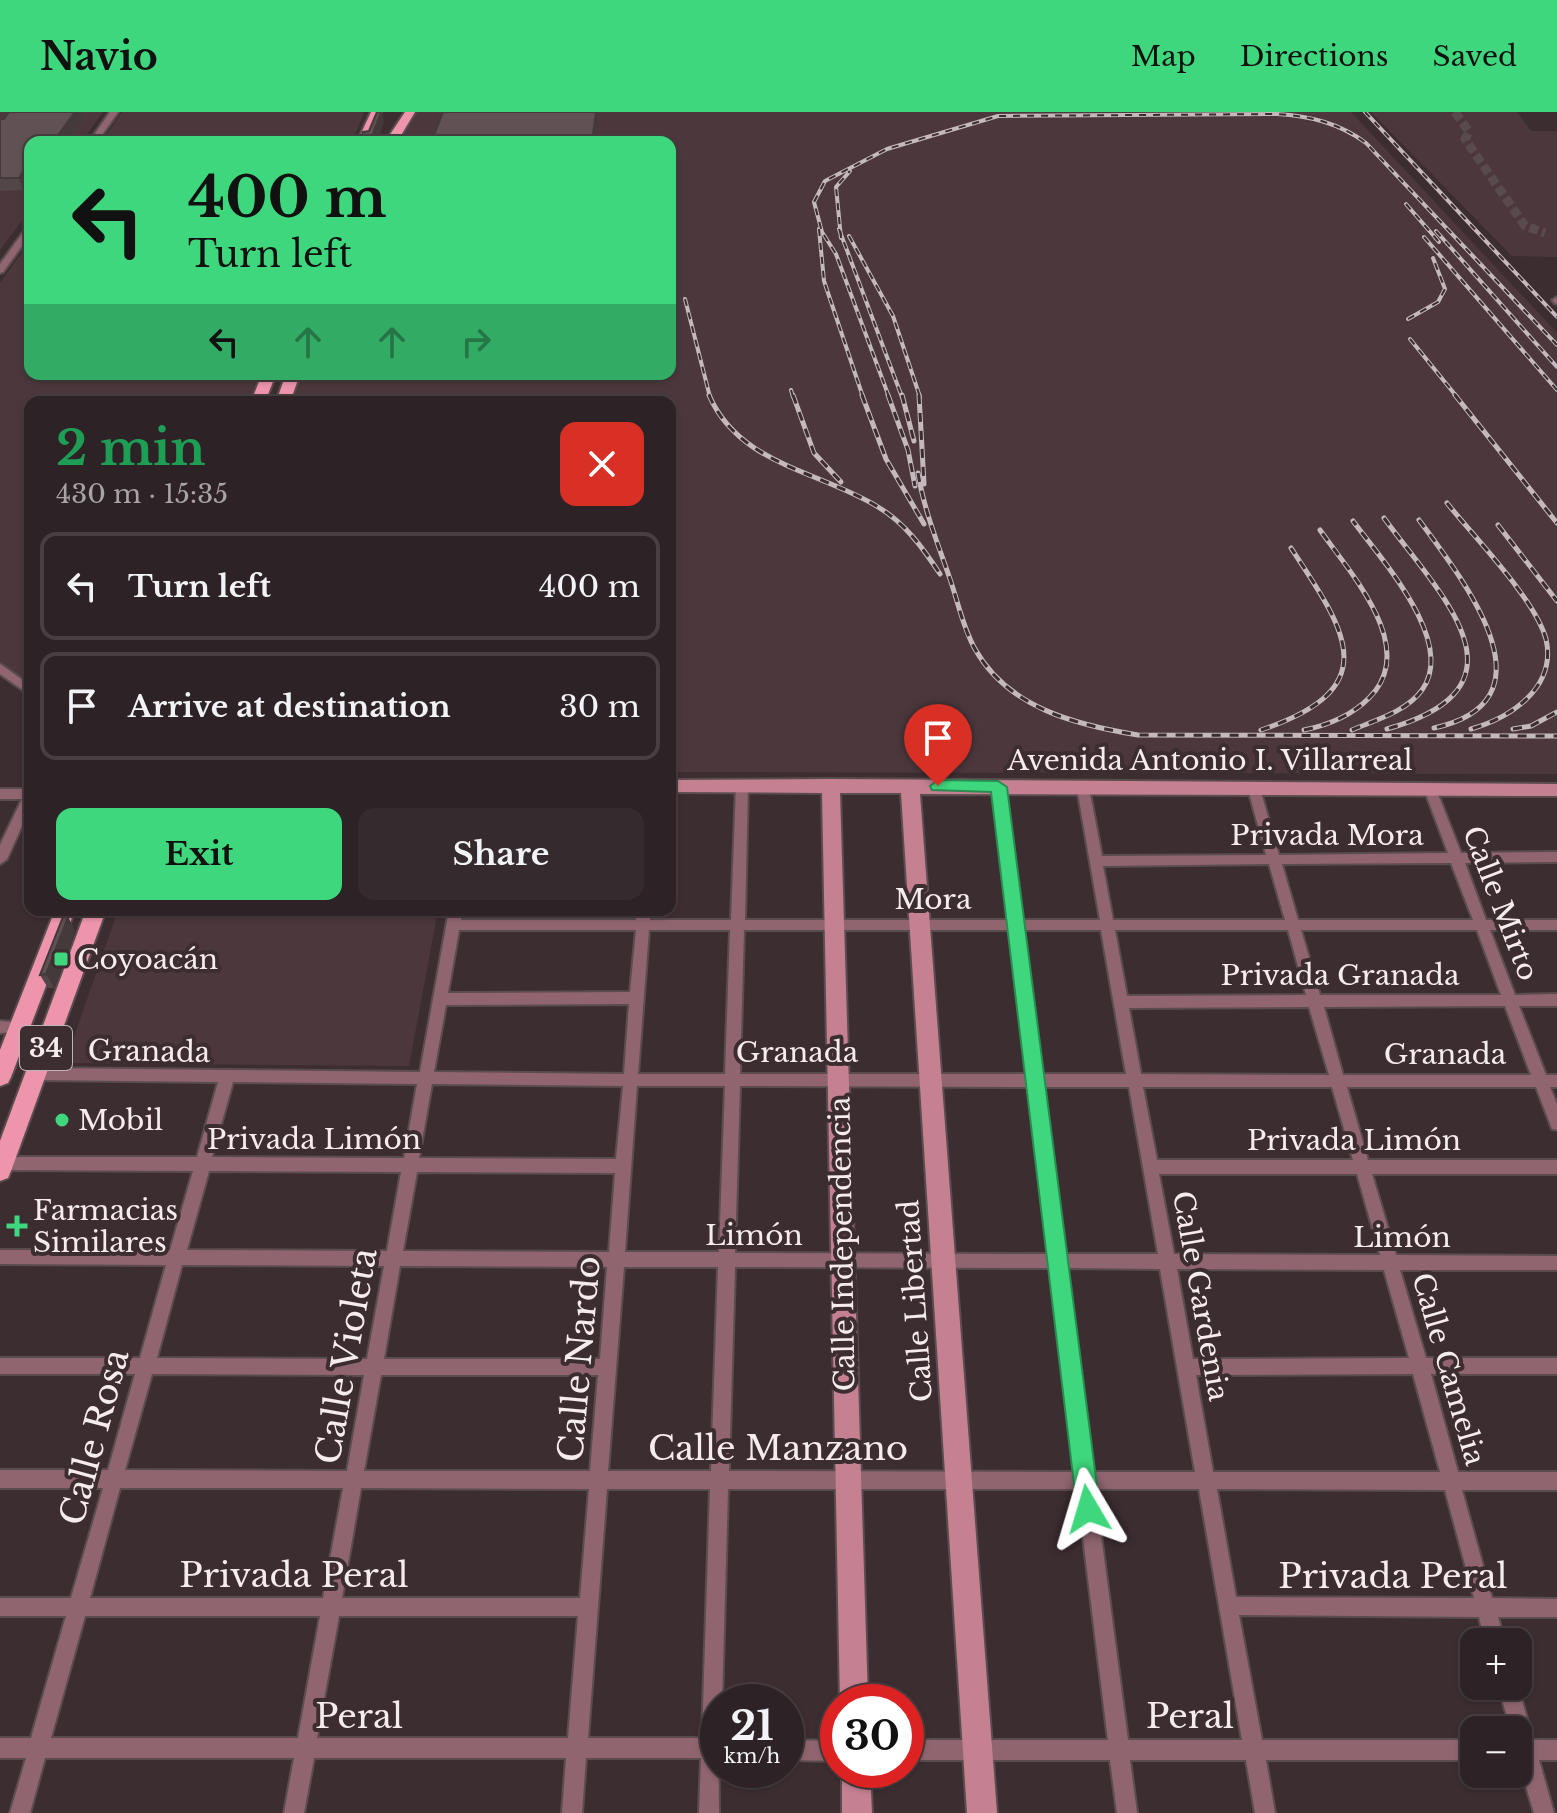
<!DOCTYPE html>
<meta charset="utf-8">
<style>
body{margin:0;font-family:"Libre Baskerville",serif;background:#352a2d;color:#f1f3f6;height:100vh;display:flex;flex-direction:column;font-size:30px;white-space:nowrap}
*{box-sizing:border-box;margin:0}
p{font-size:26px;color:#a7a4a7}
.icon{flex:none;width:44px;height:44px;fill:none;stroke:currentColor;stroke-width:2;stroke-linecap:round;stroke-linejoin:round}
.map{position:relative;flex:1;overflow:hidden}
.panel{position:absolute;left:24px;top:284px;width:652px;height:520px;display:flex;flex-direction:column;background:#2d2225;border-radius:16px;box-shadow:0 2px 6px #0004,0 0 0 2px #483f42}
.panel>*{flex:none}
.hud{position:absolute;left:24px;top:24px;width:652px;height:244px;border-radius:16px;box-shadow:0 2px 6px #0004,0 0 0 2px #483f42;background:#3fd77d;color:#111;overflow:hidden}
.buttons{position:absolute;left:1460px;top:1516px;display:grid;gap:16px}
.buttons a{display:grid;place-items:center;width:72px;height:72px;border-radius:16px;background:#2d2225;box-shadow:0 2px 6px #0004,0 0 0 2px #483f42;font-size:40px}
.speed{position:absolute;left:700px;top:1572px;display:flex;gap:16px;font-size:40px;font-weight:700;text-align:center}
.speed>*{display:grid;place-content:center;width:104px;height:104px;border-radius:50%;background:#2d2225;box-shadow:0 2px 6px #0004,0 0 0 2px #483f42;line-height:1}
.speed small{font-size:20px;font-weight:400}
.speed .limit{border:12px solid #d22;background:#fff;color:#111}
.pin{position:absolute;display:grid;place-items:center;width:68px;height:68px;color:#fff;margin:-82px -34px;border-radius:50% 50% 50% 0;rotate:-45deg;box-shadow:0 0 8px #0007}
.pin .icon{rotate:45deg}
.me{position:absolute;width:88px;margin:-44px;rotate:353deg;stroke-linejoin:round;filter:drop-shadow(0 0 6px #0008)}
.turn{display:flex;align-items:center;gap:28px;height:168px;padding:0 32px;font-size:36px}
.turn .icon{width:104px;height:104px;stroke-width:2.5}
.turn b{display:block;font-size:56px;line-height:68px}
.lanes{display:flex;align-items:center;height:76px;padding:0 32px;background:#0003;justify-content:center;gap:40px;direction:ltr}
.lanes .off{opacity:.35}
.round{display:grid;place-items:center;flex:none;width:84px;height:84px;border-radius:16px;background:#352a2d}
.overview{display:flex;align-items:center;justify-content:space-between;height:136px;padding:0 32px}
h1{font-size:48px;font-weight:800;line-height:60px;color:#1e9e55}
.button{display:flex;gap:16px;margin-top:auto;padding:16px 32px}
.button a{flex:1;height:92px;border-radius:16px;background:#3fd77d;color:#111;font-size:32px;font-weight:800;line-height:92px;text-align:center}
.button a+a{background:#352a2d;color:#f1f3f6}
ul{padding:0;list-style:none}
li{display:flex;align-items:center;gap:24px;height:108px;margin:0 16px 12px;padding:0 16px;border:4px solid #483f42;border-radius:16px}
li div{flex:1}
li b{display:block;font-size:30px}
li em{font-style:normal}
header{display:flex;align-items:center;gap:48px;box-sizing:border-box;height:112px;padding:0 40px;background:#3fd77d;color:#111}
header strong{font-size:38px}
nav{display:flex;gap:44px;margin-inline-start:auto;font-size:28px}
.map>svg:first-child{display:block}
.built{fill:#4c383c}
.lines{fill:none;stroke-linecap:round;stroke-linejoin:round}
.street-tunnel{stroke:#584a4d;stroke-width:9;stroke-dasharray:9 4;stroke-linecap:butt}
.street-casing{stroke:#5a4c4f;stroke-width:4}
.secondary-casing{stroke:#5a4c4f;stroke-width:4}
.primary-casing{stroke:#5a4c4f;stroke-width:4}
.street{fill:#906570;fill-rule:evenodd}
.secondary{fill:#c58092;fill-rule:evenodd}
.primary{fill:#ee95ad;fill-rule:evenodd}
.rail-far1-casing{stroke:#c4b9bc;stroke-width:4}
.rail-casing{stroke:#c4b9bc;stroke-width:5}
.rail-far1{stroke:#3c2d31;stroke-width:2;stroke-dasharray:7;stroke-linecap:butt}
.rail{stroke:#3c2d31;stroke-width:3;stroke-dasharray:9;stroke-linecap:butt}
.wall{fill:#534648}
.shaded-wall{fill:#44393b}
.building{fill:#615154;stroke:#44393b;stroke-width:2}
.route{fill:#3fd77d;stroke:#298c51;stroke-width:2}
.poi-dot{fill:#3fd77d;stroke:#3c2d31;stroke-width:3}
.labels{text-anchor:middle;stroke-width:8;stroke-linejoin:round;paint-order:stroke}
.shield{fill:#3c2d31;stroke:#beb3b5;stroke-width:2}
.shield-label{font-size:26px;font-weight:bold;fill:#f6ecee}
.street-label{font-size:28px;fill:#f6ecee;stroke:#3c2d31}
.poi-label{font-size:28px;fill:#f6ecee;stroke:#3c2d31;text-anchor:start}
.near-street-label{font-size:34px;fill:#f6ecee;stroke:#3c2d31}
</style>
<header>
<strong>Navio</strong>
<nav><a>Map</a><a>Directions</a><a>Saved</a></nav>
</header>
<div class="map">
<svg width="1557" height="1701" viewBox="0 0 1557 1701">
<rect width="100%" height="100%" fill="#3c2d31"/>
<g class="built">
<polygon points="0,0 103,0 81,30 30,30 30,98 0,138"/>
<polygon points="122,0 362,0 364,1 352,30 101,30"/>
<polygon points="417,0 1351,0 1557,221 1557,662 670,660 670,290 292,290 302,262 670,262 670,30 399,30 404,13"/>
<polygon points="1371,0 1517,0 1531,19 1557,19 1557,145 1512,144"/>
<polygon points="30,129 30,262 260,262 249,290 30,290 30,572 0,550 0,171"/>
<polygon points="118,798 438,798 409,954 65,951"/>
</g>
<g class="lines">
<polyline class="street-tunnel" points="1455,0 1469,20 1465,27 1525,114 1545,121"/>
<g class="street-casing">
<g id="street">
<polygon points="110,0 118,0 97,30 89,30"/>
<polygon points="30,114 30,123 3,160 0,161 0,152 27,115"/>
<polygon points="1557,185 1557,192 1554,191 1552,188"/>
<polygon points="0,552 30,573 30,583 0,562"/>
<path d="M742 669 748 673 745 808H1008L992 675 998 671 1004 675 1022 808H1100L1077 676 1083 672 1089 676 1102 744 1266 743 1248 677 1254 673 1260 677 1279 743 1448 741 1424 677 1430 673 1436 677 1461 741 1557 740V750L1465 751 1486 808H1557V818H1490L1515 883 1557 882V894H1519L1546 963H1557V975H1550L1557 992V1018L1552 1017 1536 975H1347L1368 1048H1557V1062H1372L1396 1143 1557 1144V1158H1400L1426 1246H1557V1262H1431L1458 1360H1557V1378H1462L1492 1486 1557 1487V1505H1498L1505 1530H1485L1479 1505 1239 1503 1262 1628H1474V1648H1266L1275 1701H1255L1246 1648H1130L1137 1701H1117L1110 1648H906V1628H1108L1077 1377H728L722 1590H718L719 1701H699L701 1646H586L582 1701H562L566 1646H314L304 1701H284L294 1646H45L30 1701H10L26 1646H0V1626H31L66 1504H0V1486H71L103 1376H0V1358H108L135 1262H0V1246H140L166 1153 0 1152V1138H170L193 1059 3 1058 0 1057V1045H197L218 970 36 968 31 966 29 962 31 958 36 956 420 960 449 798H463L461 808H636L637 798H651L650 808H731L736 673ZM1451 751 1473 808H1298L1282 752ZM1269 752 1285 808H1113L1103 754ZM459 818H636L630 880 448 881ZM649 818H730L725 962H638ZM744 818H1009L1027 962H740ZM1023 818H1101L1126 962H1042ZM1115 818H1288L1306 883 1127 884ZM1301 818H1477L1501 883H1320ZM629 892 624 962 434 960 446 893ZM1505 894 1531 963H1343L1324 895ZM1309 895 1329 963 1141 962 1129 896ZM233 970 417 972 404 1046 212 1045ZM432 972 623 974 616 1047 419 1046ZM637 974H725L719 1140H625ZM740 974 1028 975 1049 1142 735 1141ZM1043 975H1129L1158 1142H1065ZM1143 975H1332L1353 1048H1157ZM209 1059 401 1060 387 1139 187 1138ZM417 1060 615 1061 609 1140 403 1139ZM1159 1062H1357L1380 1143 1174 1142ZM182 1153 384 1154 367 1247 157 1246ZM400 1154 607 1155 600 1247H384ZM624 1155H718L711 1359H608ZM735 1155 1050 1156 1075 1360 729 1359ZM1067 1156 1160 1157 1195 1360H1093ZM1177 1157 1384 1158 1409 1246 1193 1247ZM152 1262 364 1263 347 1359 125 1358ZM1413 1262 1440 1360H1213L1196 1263ZM381 1263H598L590 1359H364ZM120 1376H343L323 1486H90ZM361 1376 589 1377 580 1486H342ZM607 1377H710L702 1626H588ZM1095 1377H1199L1242 1628H1128ZM1217 1377 1445 1378 1474 1486 1236 1485ZM85 1504H320L298 1626H51ZM339 1504H578L568 1626H317Z"/>
<polygon points="0,677 30,677 30,696 7,747 0,752 0,733 22,687 0,687"/>
<polygon points="0,909 25,911 27,915 25,919 0,921"/>
<polygon points="1498,1574 1518,1574 1533,1628 1557,1628 1557,1648 1539,1648 1554,1701 1534,1701 1518,1648 1518,1618 1511,1618"/>
<polygon points="786,1628 838,1629 838,1649 786,1648"/>
</g>
</g>
<g class="secondary-casing">
<g id="secondary">
<polygon points="831,667 1557,672 1557,684 920,682 997,1701 967,1701 901,681 840,681 868,1590 840,1590 822,681 670,680 670,668"/>
<polygon points="842,1658 870,1658 872,1701 842,1701"/>
</g>
</g>
<g class="primary-casing">
<g id="primary">
<polygon points="371,0 381,0 369,30 357,30"/>
<polygon points="405,0 415,0 397,30 385,30"/>
<polygon points="262,262 276,262 265,290 251,290"/>
<polygon points="286,262 300,262 290,290 276,290"/>
<polygon points="55,798 75,798 11,965 8,971 0,974 0,938"/>
<polygon points="86,798 106,798 11,1059 8,1066 0,1069 0,1029"/>
</g>
</g>
<use href="#street" class="street"/>
<use href="#secondary" class="secondary"/>
<use href="#primary" class="primary"/>
<g class="rail-far1-casing">
<g id="rail-far1">
<polyline points="1365,0 1557,205"/>
<polyline points="1406,92 1439,130"/>
<polyline points="819,117 824,169 863,285"/>
<polyline points="839,117 902,285"/>
<polyline points="1436,119 1557,255"/>
<polyline points="849,124 893,204 920,285"/>
<polyline points="1424,125 1557,278"/>
<polyline points="841,126 836,75 850,59"/>
<polyline points="685,187 710,285"/>
<polyline points="1408,207 1438,190 1445,177 1433,146"/>
<polyline points="1410,227 1457,285"/>
<polyline points="791,278 793,285"/>
<path d="M889 285 836 142 822 120 814 90 825 69 887 37 998 4 1277 2C1310 4 1339 11 1366 31L1557 233"/>
</g>
</g>
<g class="rail-casing">
<g id="rail">
<path d="M709 283C739 353 820 359 878 395 905 411 923 436 940 462"/>
<polyline points="793,283 814,341 841,370"/>
<polyline points="862,283 886,347 924,412"/>
<polyline points="888,283 908,338 915,374"/>
<polyline points="902,283 914,329"/>
<polyline points="919,283 924,372"/>
<polyline points="1455,283 1557,411"/>
<path d="M918 361C924 398 938 432 950 467 958 490 963 516 975 537 1008 596 1076 613 1138 623L1557 624"/>
<path d="M1447 391C1474 425 1535 487 1546 527 1557 576 1510 606 1471 617"/>
<path d="M1384 406C1439 482 1539 574 1387 617"/>
<path d="M1419 408C1468 474 1557 589 1434 616"/>
<polyline points="1498,413 1557,489"/>
<polyline points="1513,617 1531,614 1557,600"/>
<path d="M1261 618C1387 576 1346 519 1291 436"/>
<path d="M1304 618C1329 613 1352 603 1369 586 1420 536 1350 461 1320 418"/>
<path d="M1352 618C1375 608 1406 600 1422 578 1457 530 1381 447 1353 409"/>
</g>
</g>
<use href="#rail-far1" class="rail-far1"/>
<use href="#rail" class="rail"/>
</g>
<g class="wall">
<polygon points="88,0 66,30 30,30 24,78 0,79 0,7"/>
<polygon points="68,805 75,819 54,876 48,876 40,863"/>
</g>
<g class="shaded-wall">
<polygon points="75,0 88,0 66,30 53,30"/>
<polygon points="382,0 384,11 377,30 370,30"/>
<polygon points="596,0 598,12 596,30 592,30"/>
<polygon points="30,49 30,69 24,78 19,66"/>
<polygon points="68,805 75,819 54,876 46,862"/>
</g>
<g class="building">
<polygon points="9,0 75,0 53,30 30,30 30,49 19,66 0,66 0,7 4,7"/>
<polygon points="377,0 381,0 370,30 359,30 363,20 369,19"/>
<polygon points="443,0 596,0 592,30 436,30 437,26 433,26"/>
<polygon points="63,805 68,805 46,862 40,863"/>
</g>
<polygon class="route" points="938,668 998,669 1007,675 1100,1397 1097,1405 1088,1409 1080,1405 1077,1397 991,680 932,678 930,674"/>
<g class="poi-dot">
<rect x="53" y="839" width="16" height="16" rx="4"/>
<circle cx="62" cy="1008" r="8"/>
<path d="M13 1102h8v8h8v8h-8v8h-8v-8h-8v-8h8z"/>
</g>
<g class="labels">
<rect class="shield" x="20" y="914" width="52" height="44" rx="6"/>
<g class="shield-label">
<text x="46" y="945">34</text>
</g>
<g class="street-label">
<text x="1210" y="658">Avenida Antonio I. Villarreal</text>
<text x="1327" y="733">Privada Mora</text>
<text x="933" y="797">Mora</text>
<text transform="translate(1501 791) rotate(69)" y="10">Calle Mirto</text>
<text x="1340" y="873">Privada Granada</text>
<text transform="translate(149 939) rotate(1)" y="10">Granada</text>
<text x="797" y="950">Granada</text>
<text x="1445" y="952">Granada</text>
<text x="314" y="1037">Privada Limón</text>
<text x="1354" y="1038">Privada Limón</text>
<text x="754" y="1133">Limón</text>
<text x="1402" y="1135">Limón</text>
<text transform="translate(842 1132) rotate(-91)" y="10">Calle Independencia</text>
<text transform="translate(1201 1184) rotate(80)" y="10">Calle Gardenia</text>
<text transform="translate(915 1189) rotate(-94)" y="10">Calle Libertad</text>
<text transform="translate(1449 1257) rotate(74)" y="10">Calle Camelia</text>
</g>
<g class="poi-label">
<text x="77" y="857">Coyoacán</text>
<text x="78" y="1018">Mobil</text>
<text x="33" y="1108">Farmacias<tspan x="33" dy="32">Similares</tspan></text>
</g>
<g class="near-street-label">
<text transform="translate(346 1244) rotate(-80)" y="12">Calle Violeta</text>
<text transform="translate(579 1247) rotate(-85)" y="12">Calle Nardo</text>
<text transform="translate(94 1325) rotate(-75)" y="12">Calle Rosa</text>
<text x="778" y="1348">Calle Manzano</text>
<text x="294" y="1475">Privada Peral</text>
<text x="1393" y="1476">Privada Peral</text>
<text x="359" y="1616">Peral</text>
<text x="1190" y="1616">Peral</text>
</g>
</g>
</svg>
<div class="buttons">
<a>+</a>
<a>−</a>
</div>
<div class="speed"><div>21<small>km/h</small></div><div class="limit">30</div></div>
<div class="pin" style="left:938px;top:674px;background:#d93025"><svg class="icon" aria-label="arrive" viewBox="0 0 24 24"><path d="M6 21V4h12l-3 4 3 4H6"/></svg></div>
<svg class="me" style="left:1088px;top:1397px" viewBox="-20 -20 40 40"><path d="M0-17L14 15 0 8-14 15z" fill="#3fd77d" stroke="#fff" stroke-width="4"/></svg>
<div class="hud">
<div class="turn"><svg class="icon" aria-label="left" viewBox="0 0 24 24"><path d="M17 20v-9H6M10 6l-5 5 5 5"/></svg><div><b>400 m</b>Turn left</div></div>
<div class="lanes"><svg class="icon" aria-label="left" viewBox="0 0 24 24"><path d="M17 20v-9H6M10 6l-5 5 5 5"/></svg><svg class="icon off" aria-label="ahead" viewBox="0 0 24 24"><path d="M12 20V5M6 11l6-6 6 6"/></svg><svg class="icon off" aria-label="ahead" viewBox="0 0 24 24"><path d="M12 20V5M6 11l6-6 6 6"/></svg><svg class="icon off" aria-label="right" viewBox="0 0 24 24"><path d="M7 20v-9h11M14 6l5 5-5 5"/></svg></div>
</div>
<section class="panel">
<div class="overview"><div><h1>2 min</h1><p>430 m · 15:35</p></div><a class="round" style="background:#d93025;color:#fff"><svg class="icon" aria-label="close" viewBox="0 0 24 24"><path d="M6 6l12 12M18 6L6 18"/></svg></a></div>
<ul>
<li><svg class="icon" aria-label="left" viewBox="0 0 24 24"><path d="M17 20v-9H6M10 6l-5 5 5 5"/></svg><div><b>Turn left</b></div><em>400 m</em></li>
<li><svg class="icon" aria-label="arrive" viewBox="0 0 24 24"><path d="M6 21V4h12l-3 4 3 4H6"/></svg><div><b>Arrive at destination</b></div><em>30 m</em></li>
</ul>
<div class="button"><a>Exit</a><a>Share</a></div>
</section>
</div>
